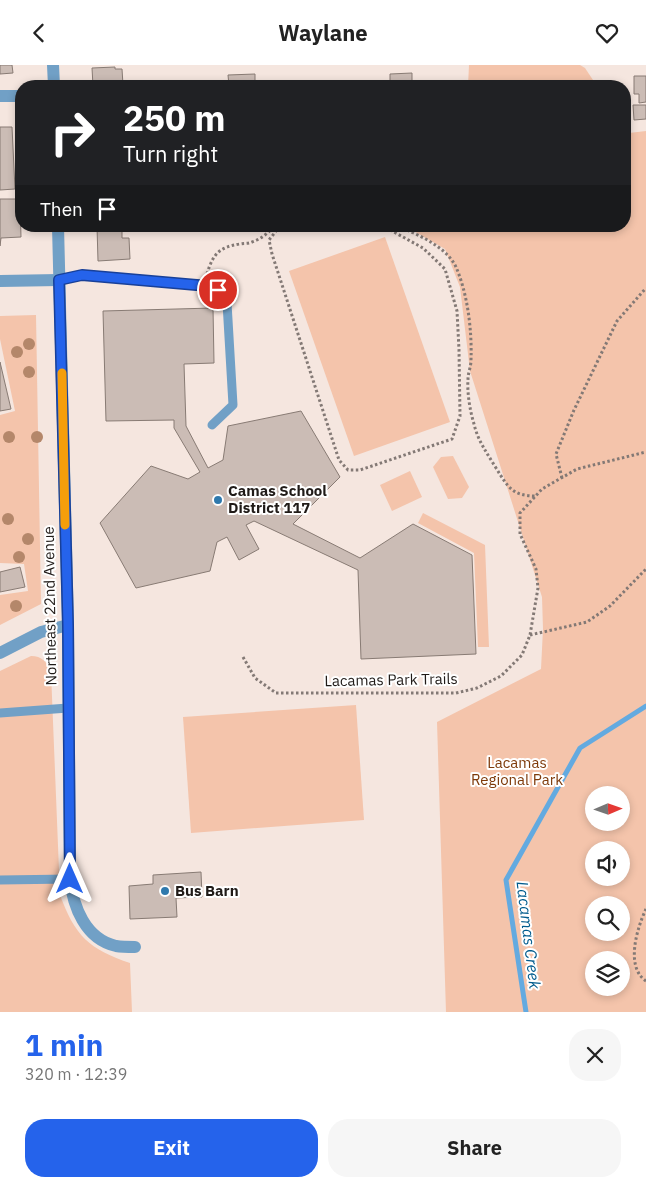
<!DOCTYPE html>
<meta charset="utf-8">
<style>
body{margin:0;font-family:"IBM Plex Sans",sans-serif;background:#f6f6f6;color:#222;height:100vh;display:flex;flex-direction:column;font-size:19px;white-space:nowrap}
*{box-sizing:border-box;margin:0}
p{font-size:16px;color:#767676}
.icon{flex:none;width:28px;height:28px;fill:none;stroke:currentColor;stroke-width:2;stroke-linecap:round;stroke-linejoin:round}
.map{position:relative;height:947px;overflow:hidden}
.side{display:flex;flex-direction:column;background:#fff;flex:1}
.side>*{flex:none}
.banner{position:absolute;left:15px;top:15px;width:616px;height:152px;border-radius:20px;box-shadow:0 2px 8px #0003;background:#202124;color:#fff;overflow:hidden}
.needle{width:32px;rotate:88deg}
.controls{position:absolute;left:585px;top:721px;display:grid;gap:10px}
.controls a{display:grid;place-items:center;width:45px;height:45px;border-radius:50%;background:#fff;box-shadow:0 2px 8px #0003;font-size:25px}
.pin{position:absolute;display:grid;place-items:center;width:42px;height:42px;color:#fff;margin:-21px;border:2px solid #fff;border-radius:50%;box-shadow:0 1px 5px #0007}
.me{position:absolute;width:55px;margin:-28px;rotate:0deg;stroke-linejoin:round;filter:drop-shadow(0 0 4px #0008)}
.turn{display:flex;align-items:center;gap:18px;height:105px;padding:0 25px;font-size:22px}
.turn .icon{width:65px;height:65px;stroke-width:2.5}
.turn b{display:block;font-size:35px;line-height:42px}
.then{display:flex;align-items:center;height:48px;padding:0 25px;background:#0003;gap:10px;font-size:19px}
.round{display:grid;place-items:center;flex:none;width:52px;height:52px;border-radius:20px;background:#f6f6f6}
.summary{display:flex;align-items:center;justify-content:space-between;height:85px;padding:0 25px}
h1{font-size:30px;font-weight:700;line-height:38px;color:#2563eb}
.primary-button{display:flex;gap:10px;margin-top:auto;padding:10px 25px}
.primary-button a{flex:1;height:58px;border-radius:20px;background:#2563eb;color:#fff;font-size:20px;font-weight:700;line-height:58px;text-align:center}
.primary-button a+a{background:#f6f6f6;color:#222}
header{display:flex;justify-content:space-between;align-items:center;height:65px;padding:0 25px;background:#fff;font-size:22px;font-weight:700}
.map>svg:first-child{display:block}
.green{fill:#f4c4ab;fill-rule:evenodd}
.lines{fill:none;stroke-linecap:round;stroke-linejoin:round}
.stream{stroke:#63aae0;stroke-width:5}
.building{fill:#cbbcb5;stroke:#887b74}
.path{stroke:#837975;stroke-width:3;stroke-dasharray:2.5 2.5;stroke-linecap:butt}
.lane{stroke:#71a0c6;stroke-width:9}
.street{stroke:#71a0c6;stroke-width:12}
.tree{fill:#b4876a}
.route-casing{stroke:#184099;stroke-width:12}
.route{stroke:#2563eb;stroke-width:9}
.slow{stroke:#f59e0b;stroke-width:9}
.poi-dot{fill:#2f79ad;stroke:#fff;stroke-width:2}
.labels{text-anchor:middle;stroke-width:4;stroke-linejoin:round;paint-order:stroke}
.poi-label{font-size:15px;font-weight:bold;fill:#201b18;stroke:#fff;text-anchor:start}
.street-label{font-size:15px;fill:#201b18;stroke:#fff}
.park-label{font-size:15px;fill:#7e3a0a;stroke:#fff}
.water-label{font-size:16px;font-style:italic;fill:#005b8d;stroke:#fff}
</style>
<header><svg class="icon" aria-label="back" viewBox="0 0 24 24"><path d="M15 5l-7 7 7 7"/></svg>Waylane<svg class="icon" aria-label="heart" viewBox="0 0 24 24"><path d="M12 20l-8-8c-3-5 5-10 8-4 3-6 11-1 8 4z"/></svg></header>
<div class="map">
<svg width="646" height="947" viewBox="0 0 646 947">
<rect width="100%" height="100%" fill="#f5e6df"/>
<g class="green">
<polygon points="469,0 580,0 585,3 597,21 468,21"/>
<path d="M625 61 629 68 646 66V947H446L437 657 541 604 543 564 542 532 470 306 460 222 445 184 405 161H625ZM594 730H621V758H594ZM594 785H621V812H594ZM594 840H621V868H594ZM594 895H621V922H594Z"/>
<polygon points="385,172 450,357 354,391 289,206"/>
<polygon points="36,250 41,539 0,560 0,530 28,526 24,499 0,498 0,350 15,346 0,274 0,251"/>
<polygon points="453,391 469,422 462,433 448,434 433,402 441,392"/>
<polygon points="410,406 422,432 392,446 380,420"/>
<polygon points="423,448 485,480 489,582 478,582 474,488 418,458"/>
<path d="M31 591C42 591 47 597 51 607L60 830C75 871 89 884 130 898L132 947H0V606Z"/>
<polygon points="356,640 364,755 191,768 183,652"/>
</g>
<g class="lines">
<polyline class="stream" points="526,947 506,815 580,683 646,641"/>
</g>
<g class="building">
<polygon points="0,0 12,0 13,8 0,9"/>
<polygon points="115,2 115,4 122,4 123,20 127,21 93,21 92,3"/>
<polygon points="412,8 412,21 390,21 390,9"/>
<polygon points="255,9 255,21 229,21 228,10"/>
<polygon points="634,11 646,11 646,37 639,38 639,29 634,29"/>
<polygon points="633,40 646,40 646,54 634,55"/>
<polygon points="0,62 12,62 15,124 0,125"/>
<polygon points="0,134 20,134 21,172 1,173 0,181"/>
<polygon points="97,161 122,161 122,173 129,173 130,194 98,196"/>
<polygon points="213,243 214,298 184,299 186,361 208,403 223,395 228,361 301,346 340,412 293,459 360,493 413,459 472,490 476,589 361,594 358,505 254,456 246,460 259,484 239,495 227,472 217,477 210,506 136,523 100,458 151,401 188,414 200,407 174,363 174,355 106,356 103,246"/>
<polygon points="0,297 11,344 0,346"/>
<polygon points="20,502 25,522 0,527 0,507"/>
<polygon points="201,807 202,832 176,833 177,852 130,854 129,821 153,819 153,810"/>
</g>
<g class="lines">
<g class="path">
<polyline points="280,161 269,175 272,189 339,395 348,405 360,405 452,374 460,351 459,285 457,246 445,204 423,183 383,161"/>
<path d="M398 161C418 170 446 181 456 202 468 230 472 266 471 295 471 302 468 308 468 314 467 328 470 346 474 359 478 376 487 388 496 403 508 422 512 431 536 431"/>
<path d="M207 209C213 189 219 182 240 179 244 178 248 179 252 177 261 174 268 168 275 161"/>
<polyline points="562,413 556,389 574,345 617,256 646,223"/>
<polyline points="530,570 587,557 610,541 646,504"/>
<polyline points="243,592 255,613 276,628 456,628 477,623 501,611 522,590 530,570 538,523 536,504 520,469 520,448 542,424 577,404 646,387"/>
<path d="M646 844C637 863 625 902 646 916"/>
</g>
<g class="lane">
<path d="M59 215 82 210 208 221C218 225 224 228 227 238L233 340 212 360"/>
<polyline points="0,648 68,643"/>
<polyline points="0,815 70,814"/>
</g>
<g class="street">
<polyline points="53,0 54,21"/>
<polyline points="0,31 21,31"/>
<path d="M58 161 68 560 70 814C73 841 85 874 116 881 122 882 129 882 135 882"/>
<polyline points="0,216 59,215"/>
<polyline points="0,588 41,567 68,560"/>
</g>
</g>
<g class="tree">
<circle cx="29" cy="279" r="6"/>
<circle cx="17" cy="287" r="6"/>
<circle cx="29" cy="307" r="6"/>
<circle cx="9" cy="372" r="6"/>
<circle cx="37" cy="372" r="6"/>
<circle cx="8" cy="454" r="6"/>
<circle cx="28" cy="474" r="6"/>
<circle cx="19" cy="492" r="6"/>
<circle cx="16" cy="541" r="6"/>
</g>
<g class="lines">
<g class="route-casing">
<polyline id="route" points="70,814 68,560 59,215 82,210 208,221 218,225"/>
</g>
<use href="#route" class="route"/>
<polyline class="slow" points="62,308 65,460"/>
</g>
<g class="poi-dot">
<circle cx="218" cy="435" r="5"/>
<circle cx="165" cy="826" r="5"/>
</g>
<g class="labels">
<g class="poi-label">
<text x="228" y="431">Camas School<tspan x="228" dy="17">District 117</tspan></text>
<text x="175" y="831">Bus Barn</text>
</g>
<g class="street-label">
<text transform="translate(50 541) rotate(-91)" y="5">Northeast 22nd Avenue</text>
<text transform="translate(391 615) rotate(-1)" y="5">Lacamas Park Trails</text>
</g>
<g class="park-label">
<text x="517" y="703">Lacamas<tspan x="517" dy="17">Regional Park</tspan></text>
</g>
<g class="water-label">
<text transform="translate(529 870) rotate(83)" y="6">Lacamas Creek</text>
</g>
</g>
</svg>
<div class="controls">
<a><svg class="needle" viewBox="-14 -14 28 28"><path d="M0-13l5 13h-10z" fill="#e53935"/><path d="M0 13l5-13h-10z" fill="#767676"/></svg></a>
<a><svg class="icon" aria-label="sound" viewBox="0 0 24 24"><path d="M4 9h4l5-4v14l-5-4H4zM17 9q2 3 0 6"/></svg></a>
<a><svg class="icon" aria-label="search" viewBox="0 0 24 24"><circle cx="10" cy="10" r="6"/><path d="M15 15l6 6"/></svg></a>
<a><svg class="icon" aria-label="layers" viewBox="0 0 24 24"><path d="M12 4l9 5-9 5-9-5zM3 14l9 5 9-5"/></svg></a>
</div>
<div class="pin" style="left:218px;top:225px;background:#d93025"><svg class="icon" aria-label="arrive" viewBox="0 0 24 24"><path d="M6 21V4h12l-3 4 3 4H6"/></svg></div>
<svg class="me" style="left:70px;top:814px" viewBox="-20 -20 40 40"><path d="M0-17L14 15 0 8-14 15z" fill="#2563eb" stroke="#fff" stroke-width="4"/></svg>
<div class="banner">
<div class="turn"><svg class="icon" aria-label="right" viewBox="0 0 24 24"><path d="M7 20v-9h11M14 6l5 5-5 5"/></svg><div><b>250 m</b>Turn right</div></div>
<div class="then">Then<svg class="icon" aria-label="arrive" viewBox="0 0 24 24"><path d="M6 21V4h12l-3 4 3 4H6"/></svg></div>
</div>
</div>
<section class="side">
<div class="summary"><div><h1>1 min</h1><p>320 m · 12:39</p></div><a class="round"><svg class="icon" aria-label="close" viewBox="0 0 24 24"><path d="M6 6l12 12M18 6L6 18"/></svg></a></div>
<div class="primary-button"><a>Exit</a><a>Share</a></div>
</section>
